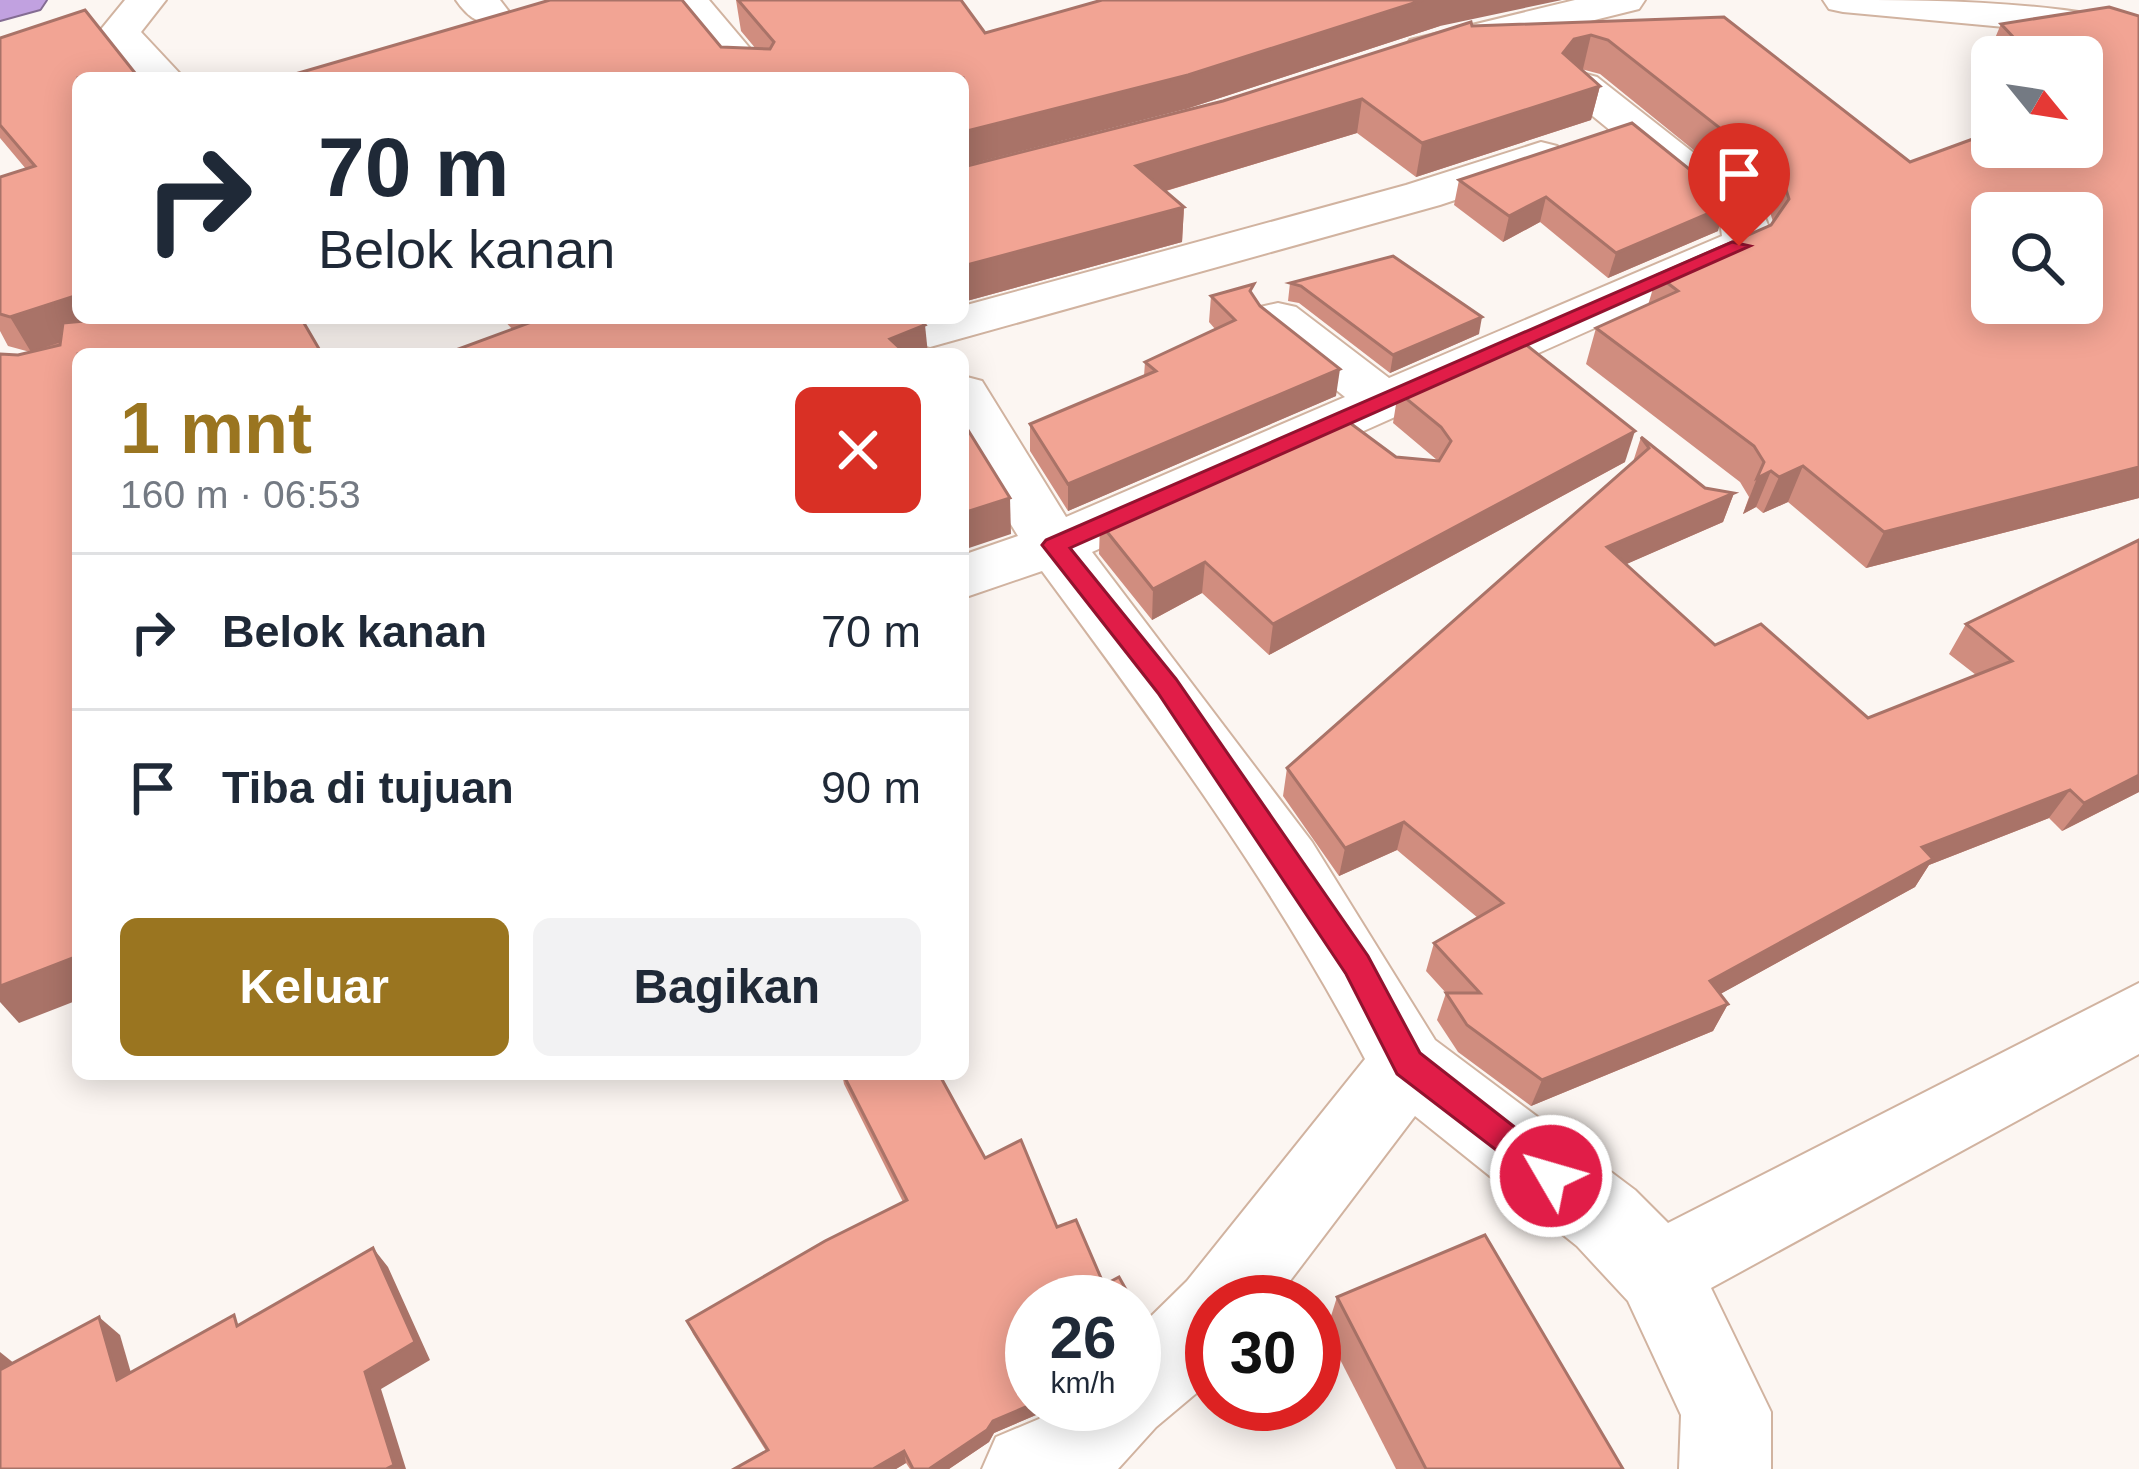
<!DOCTYPE html>
<html lang="id">
<meta charset="utf-8">
<style>
body{margin:0;font-family:Helvetica,sans-serif;background:#f2f2f3;color:#1f2937;height:100vh;display:flex;flex-direction:column;font-size:45px;white-space:nowrap}
*{box-sizing:border-box;margin:0}
p{font-size:39px;color:#747a83}
.icon{flex:none;width:66px;height:66px;fill:none;stroke:currentColor;stroke-width:2;stroke-linecap:round;stroke-linejoin:round}
.map{position:relative;flex:1;overflow:hidden}
.side{position:absolute;left:72px;top:348px;width:897px;height:732px;display:flex;flex-direction:column;background:#fff;border-radius:18px;box-shadow:0 6px 30px #0003}
.side>*{flex:none}
.guide{position:absolute;left:72px;top:72px;width:897px;height:252px;border-radius:18px;box-shadow:0 6px 30px #0003;background:#fff;color:#1f2937;overflow:hidden}
.needle{width:78px;rotate:120deg}
.controls{position:absolute;left:1971px;top:36px;display:grid;gap:24px}
.controls a{display:grid;place-items:center;width:132px;height:132px;border-radius:18px;background:#fff;box-shadow:0 6px 30px #0003;font-size:60px}
.speed{position:absolute;left:1005px;top:1275px;display:flex;gap:24px;font-size:60px;font-weight:700;text-align:center}
.speed>*{display:grid;place-content:center;width:156px;height:156px;border-radius:50%;background:#fff;box-shadow:0 6px 30px #0003;line-height:1}
.speed small{font-size:30px;font-weight:400}
.speed .limit{border:18px solid #d22;background:#fff;color:#111}
.pin{position:absolute;display:grid;place-items:center;width:102px;height:102px;color:#fff;margin:-123px -51px;border-radius:50% 50% 50% 0;rotate:-45deg;box-shadow:0 0 12px #0007}
.pin .icon{rotate:45deg}
.me{position:absolute;width:132px;margin:-66px;rotate:308deg;stroke-linejoin:round;filter:drop-shadow(0 0 9px #0008)}
.turn{display:flex;align-items:center;gap:42px;height:252px;padding:0 48px;font-size:54px}
.turn .icon{width:156px;height:156px;stroke-width:2.5}
.turn b{display:block;font-size:84px;line-height:102px}
.round{display:grid;place-items:center;flex:none;width:126px;height:126px;border-radius:18px;background:#f2f2f3}
.headline{display:flex;align-items:center;justify-content:space-between;height:204px;padding:0 48px}
h1{font-size:72px;font-weight:700;line-height:90px;color:#9a7520}
.cta{display:flex;gap:24px;margin-top:auto;padding:24px 48px}
.cta a{flex:1;height:138px;border-radius:18px;background:#9a7520;color:#fff;font-size:48px;font-weight:700;line-height:138px;text-align:center}
.cta a+a{background:#f2f2f3;color:#1f2937}
ul{padding:0;list-style:none}
li{display:flex;align-items:center;gap:36px;height:156px;padding:0 48px;border-top:3px solid #e0e1e3}
li div{flex:1}
li b{display:block;font-size:45px}
li em{font-style:normal}
.map>svg:first-child{display:block}
.lines{fill:none;stroke-linecap:round;stroke-linejoin:round}
.minor-casing{stroke:#d1b3a0;stroke-width:4}
.highway-casing{stroke:#846c93;stroke-width:4}
.minor{fill:#fff;fill-rule:evenodd}
.highway{fill:#c1a1e0;fill-rule:evenodd}
.wall{fill:#d08d7f}
.shaded-wall{fill:#a97368}
.building{fill:#f2a494;stroke:#a97368;stroke-width:3;fill-rule:evenodd}
.route{fill:#e11d48;stroke:#92132f;stroke-width:3}
</style>
<div class="map">
<svg width="2139" height="1469" viewBox="0 0 2139 1469">
<rect width="100%" height="100%" fill="#fcf6f2"/>
<g class="lines">
<g class="minor-casing">
<g id="minor">
<polygon points="125,0 166,0 141,32 184,78 138,78 98,33"/>
<path d="M456 0H500L510 13 504 22C482 27 469 19 456 0Z"/>
<polygon points="667,0 709,0 775,78 730,78"/>
<polygon points="1575,0 1645,0 1639,9 1425,62 1410,58 1404,49 1410,40"/>
<path d="M1823 0C1927 0 2039 0 2139 23V49L2091 35 1843 12 1829 9Z"/>
<path d="M1582 73 1597 77 1760 205 1772 235 1756 256 1092 552 1312 842 1435 1040 1635 1190 1668 1223 2139 983V1054L1711 1288 1771 1412V1469H1679L1681 1415 1628 1301 1577 1246 1415 1116 1274 1302H1212V1380L1156 1427 1118 1469H982L996 1437 1039 1419 1055 1404H1134V1333L1187 1281 1365 1059C1274 885 1158 728 1042 571L963 598V555L1018 536 963 446V376L982 381 1066 517 1345 397 1260 329 1252 318 1260 307 1278 303 1296 307 1389 378 1722 236 1720 220 1567 95 1560 86 1567 77Z"/>
<polygon points="1541,142 1557,146 1564,156 1557,166 1440,205 930,347 912,342 904,331 912,320 963,318 963,306 1406,185"/>
</g>
</g>
<g class="highway-casing">
<polygon id="highway" points="0,0 46,0 40,9 0,20"/>
</g>
<use href="#minor" class="minor"/>
<use href="#highway" class="highway"/>
</g>
<g class="wall">
<polygon points="736,0 961,0 985,33 1440,26 1186,109 963,78 297,78 295,74 721,47 756,49 741,31"/>
<polygon points="85,10 78,354 19,1023 18,355 30,352 8,346 0,331 0,177 26,169 0,138 0,38"/>
<polygon points="2139,16 2139,498 1866,568 1788,502 1763,513 1756,507 1743,514 1749,497 1740,482 1586,364 1596,328 1648,305 1657,275 1771,225 1773,222 1770,212 1600,74 1581,69 1600,86 1591,120 1416,177 1357,133 1166,191 1184,207 1182,242 963,302 1223,101 1472,26 1724,17 1910,162 2082,147 2082,57 1992,57 1992,63 1987,57 2001,24"/>
<polygon points="1459,180 1718,231 1608,278 1540,222 1503,242 1454,205"/>
<polygon points="1290,283 1479,334 1390,373 1299,303 1288,301"/>
<polygon points="1211,296 1253,296 1336,396 1068,511 1030,451 1030,424 1144,376 1145,362 1215,329 1209,322"/>
<polygon points="502,318 918,318 512,329"/>
<polygon points="1398,392 1625,462 1269,655 1202,593 1152,620 1099,554 1100,523 1396,457 1437,460 1393,423"/>
<polygon points="1641,437 1705,488 1734,493 1723,522 1626,564 1715,645 1868,718 1976,675 1949,654 1966,624 2139,540 2139,792 2062,831 2049,818 1929,865 1915,887 1720,994 1728,1004 1713,1031 1531,1106 1458,1052 1437,1020 1446,993 1426,971 1434,943 1478,918 1397,850 1339,876 1283,796 1287,768 1633,462"/>
<polygon points="842,1074 939,1074 1032,1404 1050,1404 1036,1415 994,1433 989,1442 949,1469 910,1469 906,1463 896,1469 734,1469 766,1451 693,1334 687,1321 903,1202 844,1084"/>
<polygon points="1337,1297 1623,1469 1396,1469 1326,1332"/>
</g>
<g class="shaded-wall">
<polygon points="1423,0 1562,0 1440,26 1186,109 963,166 963,132"/>
<polygon points="1591,35 1583,69 1566,73 1563,53 1574,39"/>
<polygon points="1600,86 1591,120 1416,177 1422,143"/>
<polygon points="1362,99 1357,133 1135,200 1136,166"/>
<polygon points="1546,197 1540,222 1503,242 1509,216"/>
<polygon points="1726,206 1718,231 1608,278 1616,253"/>
<polygon points="1184,207 1182,242 963,302 963,266"/>
<polygon points="78,295 78,318 135,318 31,352 10,317"/>
<polygon points="1482,317 1479,334 1390,373 1393,355"/>
<polygon points="925,325 928,354 891,354 890,339"/>
<polygon points="1340,369 1336,396 1068,511 1068,484"/>
<polygon points="1635,431 1625,462 1269,655 1273,624"/>
<polygon points="1803,466 1788,502 1763,513 1779,477"/>
<polygon points="2139,467 2139,498 1866,568 1884,532"/>
<polygon points="1771,471 1756,507 1743,514 1757,478"/>
<polygon points="1734,493 1723,522 1597,577 1607,547"/>
<polygon points="1010,498 1011,534 963,550 963,513"/>
<polygon points="1205,562 1202,593 1152,620 1153,589"/>
<polygon points="2139,775 2139,792 2062,831 2084,803"/>
<polygon points="2070,790 2049,818 1929,865 1915,887 1695,1008 1710,981 1922,847"/>
<polygon points="1404,822 1397,850 1339,876 1345,848"/>
<polygon points="78,956 78,1000 19,1023 0,1002 0,986"/>
<polygon points="1728,1004 1713,1031 1531,1106 1542,1080"/>
<polygon points="373,1248 388,1267 430,1360 381,1389 406,1469 386,1469 365,1372"/>
<polygon points="99,1317 120,1335 138,1397 117,1380"/>
<polygon points="0,1352 15,1364 0,1372"/>
<polygon points="1033,1404 1050,1404 1036,1415 994,1433 989,1442 949,1469 929,1469 993,1421"/>
<polygon points="904,1451 906,1463 896,1469 873,1469"/>
</g>
<g class="building">
<polygon points="550,0 682,0 721,47 770,49 774,42 738,0 961,0 985,33 1102,0 1423,0 1188,75 963,132 963,78 299,78 295,74"/>
<path d="M2109 7 2139 16V467L1884 532 1803 466 1779 477 1771 471 1757 478 1764 462 1754 446 1596 328 1678 291 1657 275 1771 225 1789 199 1782 177 1608 40 1591 35 1574 39 1563 53 1600 86 1422 143 1362 99 1136 166 1184 207 963 266V167L1223 101 1471 22 1472 26 1724 17 1910 162 1992 132V147H2082V57H2032L2001 24ZM1992 213H2082V303H1992Z"/>
<polygon points="85,10 139,78 78,78 78,295 10,317 0,314 0,177 35,166 0,125 0,38"/>
<polygon points="1632,123 1724,197 1726,206 1616,253 1546,197 1509,216 1459,180"/>
<polygon points="1393,256 1482,317 1393,355 1301,286 1290,283"/>
<polygon points="1254,284 1250,291 1260,306 1340,369 1068,484 1030,424 1156,371 1145,362 1235,320 1211,296"/>
<polygon points="117,318 301,318 322,354 78,354 78,956 0,986 0,354 18,355 60,345 63,323"/>
<polygon points="524,318 918,318 925,325 890,339 906,354 445,354 529,323"/>
<polygon points="1520,340 1635,431 1273,624 1205,562 1153,589 1100,523 1342,417 1396,457 1439,461 1451,441 1441,427 1398,392"/>
<polygon points="963,422 1010,498 963,513"/>
<polygon points="1641,437 1705,488 1734,493 1607,547 1715,645 1761,624 1868,718 2012,661 1966,624 2139,540 2139,775 2084,803 2070,790 1922,847 1933,859 1710,981 1728,1004 1542,1080 1467,1025 1446,993 1480,993 1434,943 1503,903 1404,822 1345,848 1287,768 1649,448"/>
<polygon points="843,1074 939,1074 985,1158 1021,1140 1057,1227 1076,1220 1104,1285 1119,1277 1133,1302 1032,1302 1033,1404 993,1421 987,1430 929,1469 913,1469 904,1451 873,1469 734,1469 768,1450 687,1321 825,1241 907,1200"/>
<polygon points="1485,1235 1623,1469 1426,1469 1337,1297"/>
<polygon points="373,1248 415,1342 365,1372 394,1465 386,1469 0,1469 0,1370 99,1317 117,1380 234,1315 237,1326"/>
</g>
<polygon class="route" points="1732,242 1750,246 1070,548 1176,679 1368,956 1420,1053 1563,1165 1568,1176 1563,1187 1551,1192 1397,1074 1346,974 1158,693 1042,545 1046,540"/>
</svg>
<div class="controls">
<a><svg class="needle" viewBox="-14 -14 28 28"><path d="M0-13l5 13h-10z" fill="#e53935"/><path d="M0 13l5-13h-10z" fill="#747a83"/></svg></a>
<a><svg class="icon" aria-label="search" viewBox="0 0 24 24"><circle cx="10" cy="10" r="6"/><path d="M15 15l6 6"/></svg></a>
</div>
<div class="speed"><div>26<small>km/h</small></div><div class="limit">30</div></div>
<div class="pin" style="left:1739px;top:246px;background:#d93025"><svg class="icon" aria-label="arrive" viewBox="0 0 24 24"><path d="M6 21V4h12l-3 4 3 4H6"/></svg></div>
<svg class="me" style="left:1551px;top:1176px" viewBox="-20 -20 40 40"><circle r="17" fill="#e11d48" stroke="#fff" stroke-width="3"/><path d="M0-11L8 9 0 5-8 9z" fill="#fff"/></svg>
<div class="guide">
<div class="turn"><svg class="icon" aria-label="right" viewBox="0 0 24 24"><path d="M7 20v-9h11M14 6l5 5-5 5"/></svg><div><b>70 m</b>Belok kanan</div></div>
</div>
<section class="side">
<div class="headline"><div><h1>1 mnt</h1><p>160 m · 06:53</p></div><a class="round" style="background:#d93025;color:#fff"><svg class="icon" aria-label="close" viewBox="0 0 24 24"><path d="M6 6l12 12M18 6L6 18"/></svg></a></div>
<ul>
<li><svg class="icon" aria-label="right" viewBox="0 0 24 24"><path d="M7 20v-9h11M14 6l5 5-5 5"/></svg><div><b>Belok kanan</b></div><em>70 m</em></li>
<li><svg class="icon" aria-label="arrive" viewBox="0 0 24 24"><path d="M6 21V4h12l-3 4 3 4H6"/></svg><div><b>Tiba di tujuan</b></div><em>90 m</em></li>
</ul>
<div class="cta"><a>Keluar</a><a>Bagikan</a></div>
</section>
</div>
